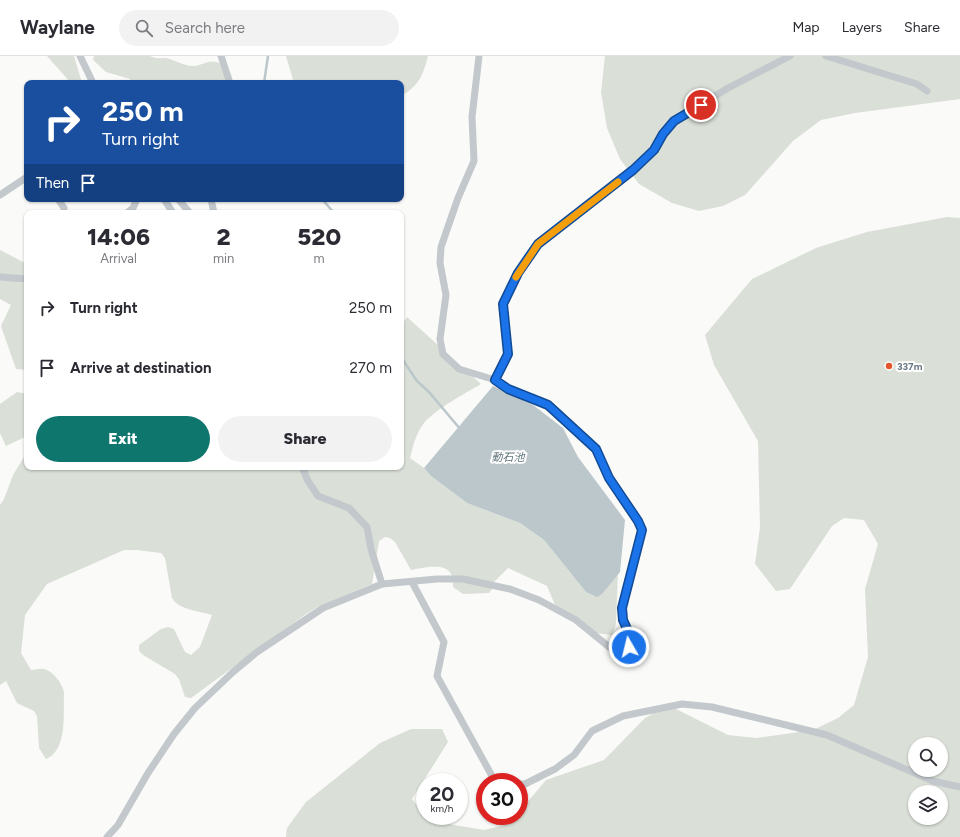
<!DOCTYPE html>
<meta charset="utf-8">
<style>
body{margin:0;font-family:Figtree,"Noto Sans JP",sans-serif;background:#f2f2f3;color:#2b2b33;height:100vh;display:flex;flex-direction:column;font-size:15px;white-space:nowrap}
*{box-sizing:border-box;margin:0}
p{font-size:13px;color:#7c7c81}
.icon{flex:none;width:22px;height:22px;fill:none;stroke:currentColor;stroke-width:2;stroke-linecap:round;stroke-linejoin:round}
.map{position:relative;flex:1;overflow:hidden}
.drawer{position:absolute;left:24px;top:154px;width:380px;height:260px;display:flex;flex-direction:column;background:#fff;border-radius:8px;box-shadow:0 1px 3px #0004}
.drawer>*{flex:none}
.banner{position:absolute;left:24px;top:24px;width:380px;height:122px;border-radius:8px;box-shadow:0 1px 3px #0004;background:#1a4fa0;color:#fff;overflow:hidden}
.fabs{position:absolute;left:908px;top:681px;display:grid;gap:8px}
.fabs a{display:grid;place-items:center;width:40px;height:40px;border-radius:50%;background:#fff;box-shadow:0 1px 3px #0004;font-size:20px}
.speed{position:absolute;left:416px;top:717px;display:flex;gap:8px;font-size:20px;font-weight:700;text-align:center}
.speed>*{display:grid;place-content:center;width:52px;height:52px;border-radius:50%;background:#fff;box-shadow:0 1px 3px #0004;line-height:1}
.speed small{font-size:10px;font-weight:400}
.speed .limit{border:6px solid #d22;background:#fff;color:#111}
.pin{position:absolute;display:grid;place-items:center;width:34px;height:34px;color:#fff;margin:-17px;border:2px solid #fff;border-radius:50%;box-shadow:0 1px 4px #0007}
.me{position:absolute;width:44px;margin:-22px;rotate:352deg;stroke-linejoin:round;filter:drop-shadow(0 0 3px #0008)}
.turn{display:flex;align-items:center;gap:14px;height:84px;padding:0 12px;font-size:18px}
.turn .icon{width:52px;height:52px;stroke-width:2.5}
.turn b{display:block;font-size:28px;line-height:34px}
.then{display:flex;align-items:center;height:38px;padding:0 12px;background:#0003;gap:8px;font-size:15px}
.eta{display:flex;justify-content:space-evenly;align-items:center;height:68px;text-align:center}
.eta b{font-size:24px;font-weight:800;line-height:28px}
.button{display:flex;gap:8px;margin-top:auto;padding:8px 12px}
.button a{flex:1;height:46px;border-radius:24px;background:#0f766e;color:#fff;font-size:16px;font-weight:800;line-height:46px;text-align:center}
.button a+a{background:#f2f2f3;color:#2b2b33}
ul{padding:0;list-style:none}
li{display:flex;align-items:center;gap:12px;height:60px;padding:0 12px}
li div{flex:1}
li b{display:block;font-size:15px}
li em{font-style:normal}
header{display:flex;align-items:center;gap:24px;box-sizing:border-box;height:56px;padding:0 20px;background:#fff;border-bottom:1px solid #e1e1e2}
header strong{font-size:19px}
nav{display:flex;gap:22px;margin-inline-start:auto;font-size:14px}
.search{width:280px;height:36px;background:#f2f2f3;display:flex;align-items:center;gap:10px;box-sizing:border-box;padding:0 14px;border-radius:22px;color:#7c7c81;font-size:15px}
.map>svg:first-child{display:block}
.green{fill:#dadfd7;fill-rule:evenodd}
.water{fill:#bbc7cb}
.lines{fill:none;stroke-linecap:round;stroke-linejoin:round}
.stream{stroke:#bbc7cb;stroke-width:2.5}
.street{stroke:#c3c8cc;stroke-width:7}
.route-casing{stroke:#114b97;stroke-width:10}
.route{stroke:#1a73e8;stroke-width:7}
.slow{stroke:#f59e0b;stroke-width:7}
.poi-dot{fill:#e4572e;stroke:#fff;stroke-width:1.5}
.labels{text-anchor:middle;stroke-width:4;stroke-linejoin:round;paint-order:stroke}
.poi-label{font-size:10px;font-weight:bold;fill:#657683;stroke:#fff;text-anchor:start}
.water-label{font-size:11px;font-style:italic;fill:#60757c;stroke:#fff}
</style>
<header>
<strong>Waylane</strong>
<div class="search"><svg class="icon" aria-label="search" viewBox="0 0 24 24"><circle cx="10" cy="10" r="6"/><path d="M15 15l6 6"/></svg>Search here</div>
<nav><a>Map</a><a>Layers</a><a>Share</a></nav>
</header>
<div class="map">
<svg width="960" height="781" viewBox="0 0 960 781">
<rect width="100%" height="100%" fill="#fafaf8"/>
<g class="green">
<polygon points="47,0 74,0 82,27 71,27"/>
<path d="M94 0H150C155 3 160 2 166 2 175 4 184 10 193 10 206 9 210 1 223 9L228 27H131L130 23 106 16 93 4Z"/>
<path d="M286 0H428C423 19 419 30 401 40V27H294Z"/>
<polygon points="605,0 960,0 960,43 855,57 821,64 793,85 745,139 723,150 699,155 672,147 639,128 620,103 607,72 601,36"/>
<path d="M947 161 960 162V781H286L287 772 306 746 380 687 411 673H442L448 686 412 743 425 760 437 766 484 774 509 768 516 760H519V756L546 724 604 704 645 662 668 649 728 679 756 682 813 674 838 662 854 649 868 601 865 533 878 488 864 464 844 462 832 470 790 533 776 535 755 508 760 471 758 385 714 309 705 279 752 223 816 192 867 176ZM915 688H941V714H915ZM915 736H941V762H915Z"/>
<polygon points="0,194 27,208 27,314 16,313 1,270 11,249 0,243"/>
<path d="M407 261 481 328C464 338 436 353 424 367 416 377 413 390 410 402L424 412 431 420 467 447 520 467 544 484 586 536 618 517 616 568 612 579 595 577 555 549 547 530 508 512 494 526 493 532 489 537 463 538 453 531C453 527 453 522 451 518 445 506 422 512 411 514L395 486 390 482 385 481 379 485 372 528 319 550 306 558 191 642 185 641 179 623 175 618 143 599 139 595V589L161 573 168 571 174 573 185 596 191 599 200 591 212 559C199 555 179 554 172 542L165 502 161 497 137 494H124L47 528 25 559 21 597 31 614C34 614 40 612 44 613 53 615 62 627 64 636 63 656 68 694 46 703L39 692 37 660 34 655 17 647 6 625 0 629V449L4 443 13 419 27 396V411H401V270Z"/>
<polygon points="17,336 27,338 27,380 6,390 0,377 0,348"/>
</g>
<polygon class="water" points="493,330 533,349 563,372 578,401 625,464 620,516 602,538 597,541 586,536 544,484 520,467 467,447 431,420 424,412"/>
<g class="lines">
<g class="stream">
<polyline points="264,27 268,0"/>
<polyline points="322,143 334,157"/>
<polyline points="401,301 417,325 429,336 461,374"/>
</g>
<g class="street">
<polyline points="80,0 93,27"/>
<polyline points="221,0 230,27"/>
<polyline points="826,0 917,28 927,35"/>
<polyline points="0,139 27,121"/>
<polyline points="58,143 64,152"/>
<polyline points="164,143 173,157"/>
<polyline points="178,143 190,157"/>
<polyline points="211,143 214,157"/>
<polyline points="127,157 133,152 137,143"/>
<polyline points="0,221 27,223"/>
<polyline points="495,324 508,298 503,248 518,217 538,188 633,114 654,94 663,78 674,65 728,32 790,0"/>
<polyline points="302,411 308,425 318,440 349,452 367,471 371,493 382,528"/>
<polyline points="412,526 444,586 437,620 492,720 502,726"/>
<polyline points="519,728 525,728 555,713 574,699 592,675 623,660 682,648 712,651 827,679 933,725 960,731"/>
<polyline points="107,781 118,769 148,717 174,678 195,652 233,616 257,596 323,552 382,528 437,523 463,523 510,533 539,544 576,564 614,595 622,595 629,591 632,584 623,564 622,552 642,474 639,465 609,422 596,393 548,349 508,333 495,324 459,313 443,298 440,283 446,239 440,207 441,191 458,142 474,105 472,61 479,0"/>
</g>
</g>
<g class="lines">
<g class="route-casing">
<polyline id="route" points="629,591 632,584 623,564 622,552 642,474 638,465 609,422 596,393 548,349 508,333 495,324 508,298 503,248 518,217 538,188 633,114 654,94 663,78 674,65 701,49"/>
</g>
<use href="#route" class="route"/>
<polyline class="slow" points="516,221 538,188 618,126"/>
</g>
<circle class="poi-dot" cx="889" cy="310" r="4"/>
<g class="labels">
<g class="poi-label">
<text x="897" y="314">337m</text>
</g>
<g class="water-label">
<text x="508" y="405">動石池</text>
</g>
</g>
</svg>
<div class="fabs">
<a><svg class="icon" aria-label="search" viewBox="0 0 24 24"><circle cx="10" cy="10" r="6"/><path d="M15 15l6 6"/></svg></a>
<a><svg class="icon" aria-label="layers" viewBox="0 0 24 24"><path d="M12 4l9 5-9 5-9-5zM3 14l9 5 9-5"/></svg></a>
</div>
<div class="speed"><div>20<small>km/h</small></div><div class="limit">30</div></div>
<div class="pin" style="left:701px;top:49px;background:#d93025"><svg class="icon" aria-label="arrive" viewBox="0 0 24 24"><path d="M6 21V4h12l-3 4 3 4H6"/></svg></div>
<svg class="me" style="left:629px;top:591px" viewBox="-20 -20 40 40"><circle r="17" fill="#1a73e8" stroke="#fff" stroke-width="3"/><path d="M0-11L8 9 0 5-8 9z" fill="#fff"/></svg>
<div class="banner">
<div class="turn"><svg class="icon" aria-label="right" viewBox="0 0 24 24"><path d="M7 20v-9h11M14 6l5 5-5 5"/></svg><div><b>250 m</b>Turn right</div></div>
<div class="then">Then<svg class="icon" aria-label="arrive" viewBox="0 0 24 24"><path d="M6 21V4h12l-3 4 3 4H6"/></svg></div>
</div>
<section class="drawer">
<div class="eta">
<div><b>14:06</b><p>Arrival</p></div>
<div><b>2</b><p>min</p></div>
<div><b>520</b><p>m</p></div>
</div>
<ul>
<li><svg class="icon" aria-label="right" viewBox="0 0 24 24"><path d="M7 20v-9h11M14 6l5 5-5 5"/></svg><div><b>Turn right</b></div><em>250 m</em></li>
<li><svg class="icon" aria-label="arrive" viewBox="0 0 24 24"><path d="M6 21V4h12l-3 4 3 4H6"/></svg><div><b>Arrive at destination</b></div><em>270 m</em></li>
</ul>
<div class="button"><a>Exit</a><a>Share</a></div>
</section>
</div>
